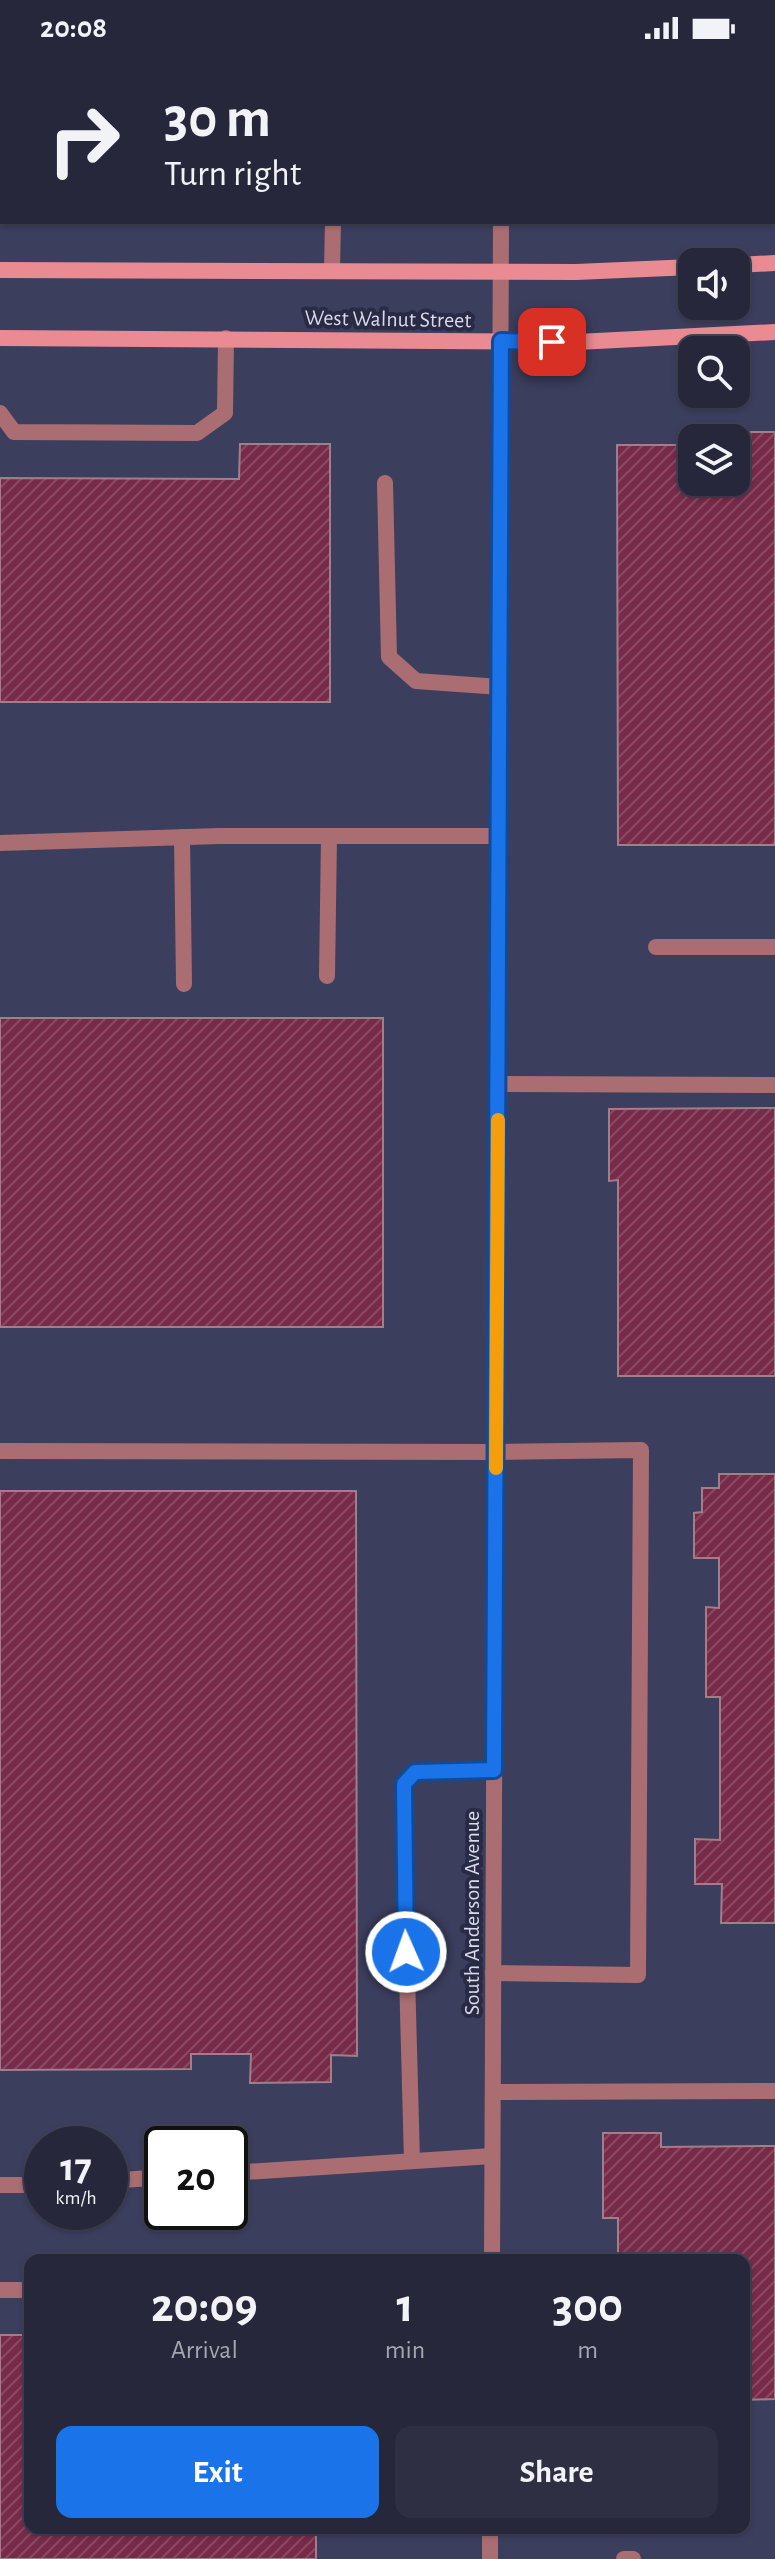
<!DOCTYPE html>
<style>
body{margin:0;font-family:"Alegreya Sans",sans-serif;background:#2e2f42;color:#f1f3f6;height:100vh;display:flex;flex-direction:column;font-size:30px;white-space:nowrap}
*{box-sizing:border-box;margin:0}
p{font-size:26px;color:#a4a5af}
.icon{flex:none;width:44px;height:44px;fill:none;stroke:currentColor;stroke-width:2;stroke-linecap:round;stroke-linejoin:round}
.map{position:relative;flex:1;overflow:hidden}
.sheet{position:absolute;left:24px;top:2198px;width:726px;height:280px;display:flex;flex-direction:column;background:#26273b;border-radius:16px;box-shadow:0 2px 6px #0004,0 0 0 2px #424455}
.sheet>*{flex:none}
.top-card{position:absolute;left:0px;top:0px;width:776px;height:168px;box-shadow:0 2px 6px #0004,0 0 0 2px #424455;background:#26273b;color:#f1f3f6;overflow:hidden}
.controls{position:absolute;left:678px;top:192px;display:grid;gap:16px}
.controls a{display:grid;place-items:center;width:72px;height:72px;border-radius:16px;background:#26273b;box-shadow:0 2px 6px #0004,0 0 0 2px #424455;font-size:40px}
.speed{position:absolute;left:24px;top:2070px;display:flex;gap:16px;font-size:40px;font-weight:700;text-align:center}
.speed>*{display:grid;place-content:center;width:104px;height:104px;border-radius:50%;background:#26273b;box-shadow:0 2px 6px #0004,0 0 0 2px #424455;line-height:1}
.speed small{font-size:20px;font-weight:400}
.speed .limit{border:4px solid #111;border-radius:12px;background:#fff;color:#111}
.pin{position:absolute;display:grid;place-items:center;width:68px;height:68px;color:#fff;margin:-34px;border-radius:16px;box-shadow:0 4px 12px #0006}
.me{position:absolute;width:88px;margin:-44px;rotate:358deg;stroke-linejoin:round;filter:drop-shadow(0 0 6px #0008)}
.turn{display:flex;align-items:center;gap:28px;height:168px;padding:0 32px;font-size:36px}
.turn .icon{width:104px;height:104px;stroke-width:2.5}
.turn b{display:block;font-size:56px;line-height:68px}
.eta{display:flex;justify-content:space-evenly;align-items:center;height:136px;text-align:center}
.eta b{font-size:48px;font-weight:700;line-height:56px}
.action{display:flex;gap:16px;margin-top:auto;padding:16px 32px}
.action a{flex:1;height:92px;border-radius:16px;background:#1a73e8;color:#fff;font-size:32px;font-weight:700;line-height:92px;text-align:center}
.action a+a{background:#2e2f42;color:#f1f3f6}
.status{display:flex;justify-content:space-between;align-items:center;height:56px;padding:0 40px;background:#26273b;direction:ltr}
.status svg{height:22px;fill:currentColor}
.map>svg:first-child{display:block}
.built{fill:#3c3e5e;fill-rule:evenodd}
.building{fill:url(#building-hatch);stroke:#a17e89;stroke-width:2}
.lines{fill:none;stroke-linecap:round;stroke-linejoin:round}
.lane{stroke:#aa6e72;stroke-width:16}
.street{stroke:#aa6e72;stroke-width:16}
.secondary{stroke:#ea8b93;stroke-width:16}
.route-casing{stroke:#114b97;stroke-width:20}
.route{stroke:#1a73e8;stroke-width:14}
.slow{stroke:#f59e0b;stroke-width:14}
.labels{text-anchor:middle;stroke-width:8;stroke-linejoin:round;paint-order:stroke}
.street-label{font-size:22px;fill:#d8daeb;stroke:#292a44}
</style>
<div class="status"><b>20:08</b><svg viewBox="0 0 49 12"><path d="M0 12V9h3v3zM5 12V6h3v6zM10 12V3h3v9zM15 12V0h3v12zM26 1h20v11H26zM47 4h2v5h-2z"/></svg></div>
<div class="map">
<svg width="775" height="2503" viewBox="0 0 775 2503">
<defs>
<pattern id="building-hatch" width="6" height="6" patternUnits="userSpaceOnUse" patternTransform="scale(2)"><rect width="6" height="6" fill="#772b49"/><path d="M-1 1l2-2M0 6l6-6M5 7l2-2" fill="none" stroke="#8a4963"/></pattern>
</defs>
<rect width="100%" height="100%" fill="#33344f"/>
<path class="built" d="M0 0H775V2503H0ZM2 2H774V166H2ZM692 206H736V250H692ZM692 294H736V338H692ZM692 382H736V426H692ZM42 2088H110V2156H42ZM162 2088H230V2156H162ZM30 2204H744V2472H30Z"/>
<g class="building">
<polygon points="0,0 258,0 258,2 2,2 0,109"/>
<polygon points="614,0 775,0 775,33 774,2"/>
<polygon points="750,376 775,376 775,789 618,789 617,389 692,389 692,426 736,426 736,388 751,388"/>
<polygon points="240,388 330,388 330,646 0,646 0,422 239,423"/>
<rect x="0" y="962" width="383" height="309"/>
<polygon points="775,1052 775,1320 618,1320 618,1124 609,1125 609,1053"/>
<polygon points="719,1418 775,1418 775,1867 721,1867 722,1828 695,1828 695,1783 720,1784 720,1641 706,1641 706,1551 719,1552 719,1502 694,1502 694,1457 702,1456 702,1432 719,1432"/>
<polygon points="0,1435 356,1435 357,2000 331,1999 331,2026 250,2027 251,1998 191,1998 191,2013 0,2014"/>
<polygon points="603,2077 661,2077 661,2091 775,2090 775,2343 744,2344 744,2204 618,2204 618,2162 603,2162"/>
<polygon points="0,2279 30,2279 30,2472 316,2472 316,2503 0,2503"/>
</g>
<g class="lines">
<g class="lane">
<polyline points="335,2 335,0"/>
<polyline points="774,89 775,89"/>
<polyline points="332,214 333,166"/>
<polyline points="0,357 14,376 197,377 225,357 226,282"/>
<polyline points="385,427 389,601 416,625 500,631"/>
<polyline points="182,781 184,928"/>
<polyline points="0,787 219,780 499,780"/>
<polyline points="656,891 775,891"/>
<polyline points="327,920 329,780"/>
<polyline points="498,1028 775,1029"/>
<polyline points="0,1395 496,1396 641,1394 638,1919 493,1917"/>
<polyline points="493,2036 775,2035"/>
<polyline points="412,2105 404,1806 404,1728 415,1716 494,1714"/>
<polyline points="230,2117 492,2100"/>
<polyline points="110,2125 162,2121"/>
<polyline points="0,2129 42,2129"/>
<polyline points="0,2234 30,2234"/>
<polyline points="624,2503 633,2503"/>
</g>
<g class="street">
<polyline points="501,0 501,2"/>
<polyline points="492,2204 501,166"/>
<polyline points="490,2503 490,2472"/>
</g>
<g class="secondary">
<polyline points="736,209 775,207"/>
<polyline points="0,214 576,216 692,211"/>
<polyline points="0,282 577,286 775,276"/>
</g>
</g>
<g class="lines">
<g class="route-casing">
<polyline id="route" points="406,1896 404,1728 415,1716 494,1714 501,285 552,286"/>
</g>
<use href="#route" class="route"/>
<polyline class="slow" points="496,1412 498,1064"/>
</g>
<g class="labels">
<g class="street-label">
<text transform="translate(388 262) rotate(1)" y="8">West Walnut Street</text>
<text transform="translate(471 1857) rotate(-90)" y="8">South Anderson Avenue</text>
</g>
</g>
</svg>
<div class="controls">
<a><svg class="icon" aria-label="sound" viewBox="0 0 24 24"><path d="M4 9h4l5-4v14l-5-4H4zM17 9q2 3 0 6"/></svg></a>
<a><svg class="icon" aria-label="search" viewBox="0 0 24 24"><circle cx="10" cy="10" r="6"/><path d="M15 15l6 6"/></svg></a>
<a><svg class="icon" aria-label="layers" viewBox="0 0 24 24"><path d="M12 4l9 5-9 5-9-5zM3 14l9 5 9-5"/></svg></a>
</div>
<div class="speed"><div>17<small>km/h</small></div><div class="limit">20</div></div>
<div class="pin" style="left:552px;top:286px;background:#d93025"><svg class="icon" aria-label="arrive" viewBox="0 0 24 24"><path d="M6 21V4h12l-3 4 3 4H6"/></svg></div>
<svg class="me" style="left:406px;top:1896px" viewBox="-20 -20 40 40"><circle r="17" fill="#1a73e8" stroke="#fff" stroke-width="3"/><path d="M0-11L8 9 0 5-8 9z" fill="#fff"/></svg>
<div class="top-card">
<div class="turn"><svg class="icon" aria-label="right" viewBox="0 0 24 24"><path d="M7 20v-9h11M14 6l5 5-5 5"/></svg><div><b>30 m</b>Turn right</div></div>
</div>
<section class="sheet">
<div class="eta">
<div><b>20:09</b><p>Arrival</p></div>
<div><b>1</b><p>min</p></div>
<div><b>300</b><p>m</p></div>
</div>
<div class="action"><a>Exit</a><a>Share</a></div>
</section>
</div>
